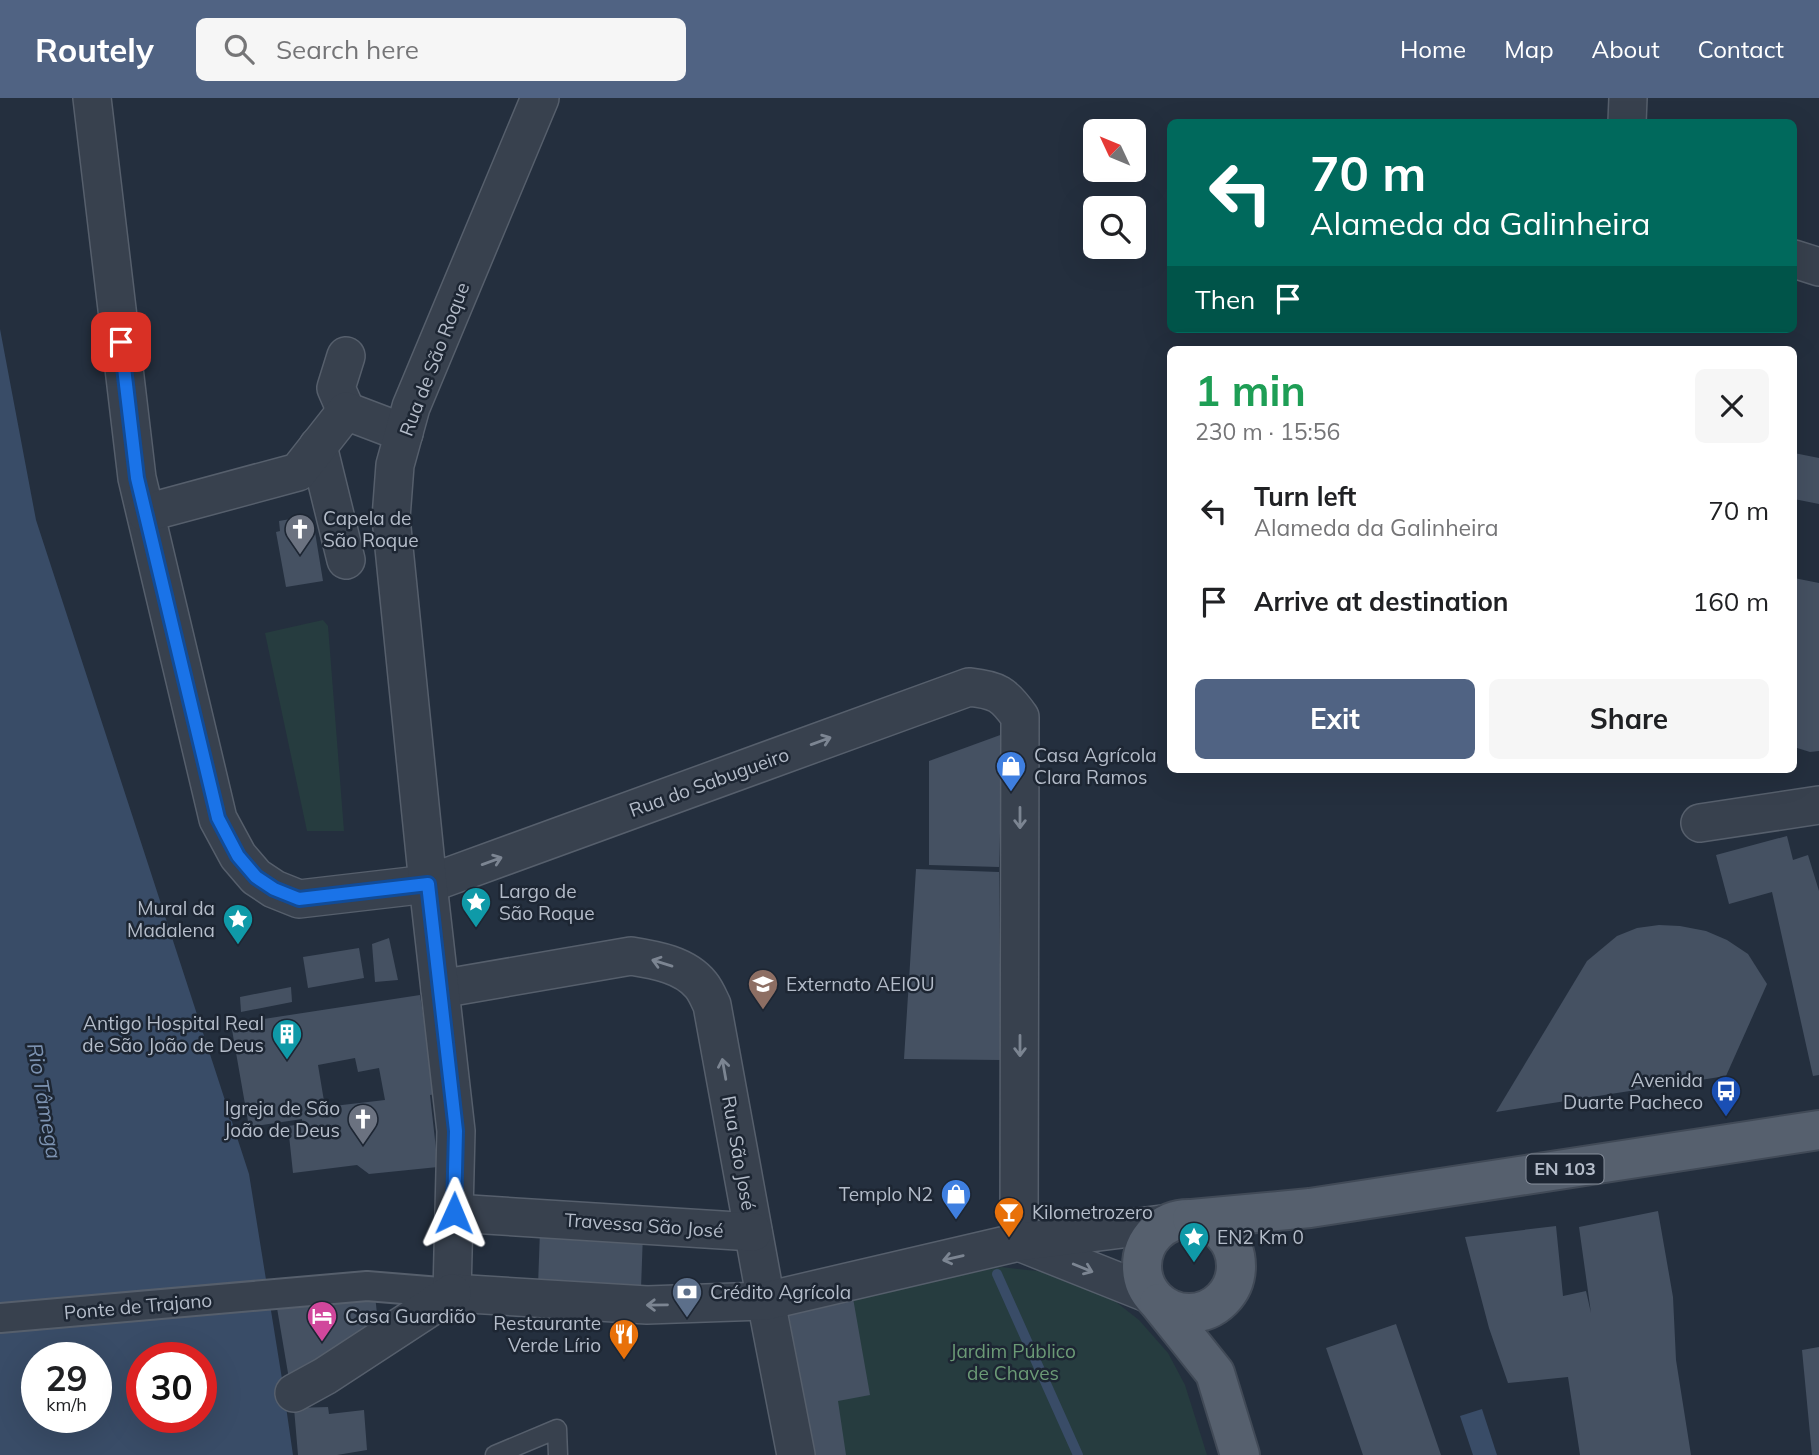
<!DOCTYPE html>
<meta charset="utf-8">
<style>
body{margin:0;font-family:Mulish,sans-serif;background:#f6f6f6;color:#202124;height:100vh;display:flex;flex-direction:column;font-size:26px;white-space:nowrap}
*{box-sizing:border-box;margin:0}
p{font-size:23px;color:#757577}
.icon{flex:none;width:38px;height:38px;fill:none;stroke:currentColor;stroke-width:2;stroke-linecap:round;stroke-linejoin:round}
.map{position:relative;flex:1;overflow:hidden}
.sheet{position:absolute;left:1167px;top:248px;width:630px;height:427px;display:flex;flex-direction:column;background:#fff;border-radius:10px;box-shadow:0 7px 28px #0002}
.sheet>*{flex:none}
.banner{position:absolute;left:1167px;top:21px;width:630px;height:214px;border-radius:10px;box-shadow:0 7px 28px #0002;background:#00695c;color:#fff;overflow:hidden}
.needle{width:46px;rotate:314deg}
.controls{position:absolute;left:1083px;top:21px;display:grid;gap:14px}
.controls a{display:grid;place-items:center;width:63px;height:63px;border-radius:10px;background:#fff;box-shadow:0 7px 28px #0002;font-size:35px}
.speed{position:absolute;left:21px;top:1244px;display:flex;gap:14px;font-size:35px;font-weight:700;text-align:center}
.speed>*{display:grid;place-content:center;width:91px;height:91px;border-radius:50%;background:#fff;box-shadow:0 7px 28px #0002;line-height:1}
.speed small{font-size:18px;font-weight:400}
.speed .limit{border:10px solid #d22;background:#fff;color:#111}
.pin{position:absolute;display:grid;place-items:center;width:60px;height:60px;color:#fff;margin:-30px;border-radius:14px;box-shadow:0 4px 10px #0006}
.me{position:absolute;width:77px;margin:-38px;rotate:1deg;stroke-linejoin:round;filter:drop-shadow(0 0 5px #0008)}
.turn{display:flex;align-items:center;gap:24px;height:147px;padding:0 28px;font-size:32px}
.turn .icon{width:91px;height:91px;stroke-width:2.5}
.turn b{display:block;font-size:49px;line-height:60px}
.then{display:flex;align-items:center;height:66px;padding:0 28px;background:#0003;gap:14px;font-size:26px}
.round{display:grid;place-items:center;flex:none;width:74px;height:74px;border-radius:10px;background:#f6f6f6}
.summary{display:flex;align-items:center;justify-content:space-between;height:119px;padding:0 28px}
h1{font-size:42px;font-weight:700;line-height:52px;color:#1e9e55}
.cta{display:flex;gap:14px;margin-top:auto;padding:14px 28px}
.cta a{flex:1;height:80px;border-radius:10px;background:#506383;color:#fff;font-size:28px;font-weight:700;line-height:80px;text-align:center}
.cta a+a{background:#f6f6f6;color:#202124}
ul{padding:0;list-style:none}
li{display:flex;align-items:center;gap:21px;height:91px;padding:0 28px}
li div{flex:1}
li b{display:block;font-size:26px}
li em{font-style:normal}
header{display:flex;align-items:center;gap:42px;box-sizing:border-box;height:98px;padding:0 35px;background:#506383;color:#fff}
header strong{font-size:33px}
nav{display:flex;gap:38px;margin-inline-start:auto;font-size:24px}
.search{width:490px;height:63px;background:#f6f6f6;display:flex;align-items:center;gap:18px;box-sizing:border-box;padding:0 24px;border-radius:10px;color:#757577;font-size:26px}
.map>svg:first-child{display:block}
.green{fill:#263c3f}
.water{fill:#394c67;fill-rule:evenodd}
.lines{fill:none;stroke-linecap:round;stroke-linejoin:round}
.stream{stroke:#394c67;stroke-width:10}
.building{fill:#455162;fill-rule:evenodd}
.service-casing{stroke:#565f6c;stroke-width:21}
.pedestrian-casing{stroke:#565f6c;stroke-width:32}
.minor-casing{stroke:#565f6c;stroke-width:40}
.primary-casing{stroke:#414a57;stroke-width:42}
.service{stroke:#38414e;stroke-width:18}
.pedestrian{stroke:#38414e;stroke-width:28}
.minor{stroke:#38414e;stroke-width:37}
.primary{stroke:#56606e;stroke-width:38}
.oneway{stroke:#7c8592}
.route-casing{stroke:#114b97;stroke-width:18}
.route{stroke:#1a73e8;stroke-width:12}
.labels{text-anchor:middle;stroke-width:5;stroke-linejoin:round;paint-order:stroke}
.shield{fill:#1d2633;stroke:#878f9c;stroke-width:2}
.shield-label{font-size:18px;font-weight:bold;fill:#b4bcc9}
.street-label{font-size:19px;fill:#b4bcc9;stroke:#1d2633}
.poi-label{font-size:19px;fill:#b4bcc9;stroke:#1d2633;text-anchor:start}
.park-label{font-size:19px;fill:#6b9a76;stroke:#1d2633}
.water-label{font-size:21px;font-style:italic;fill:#7c92b1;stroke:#1d2633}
</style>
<header>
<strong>Routely</strong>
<div class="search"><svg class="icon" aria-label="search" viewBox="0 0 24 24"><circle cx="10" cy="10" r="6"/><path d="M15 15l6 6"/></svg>Search here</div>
<nav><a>Home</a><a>Map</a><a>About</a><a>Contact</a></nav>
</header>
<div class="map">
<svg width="1819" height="1357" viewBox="0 0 1819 1357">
<rect width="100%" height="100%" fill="#242f3e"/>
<g class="green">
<polygon points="323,522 328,528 344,733 307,733 265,535"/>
<polygon points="1001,1169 1055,1175 1111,1200 1139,1222 1168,1255 1185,1287 1207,1357 808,1357 788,1213"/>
</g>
<g class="water">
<path d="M0 231 36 422 249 1076 282 1281 293 1357H0ZM37 1260H96V1320H37ZM142 1260H201V1320H142Z"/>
<polygon points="1482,1311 1497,1357 1473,1357 1460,1318"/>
</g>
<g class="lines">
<polyline class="stream" points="997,1176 1078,1357"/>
</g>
<g class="building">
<polygon points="1794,355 1819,360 1819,406 1794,401"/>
<polygon points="308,418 310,428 314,428 323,483 286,489 276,434 280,433 279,423"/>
<polygon points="1794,480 1819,485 1819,653 1810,654 1794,649"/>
<polygon points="1003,636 999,769 929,767 929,663"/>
<polygon points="1787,738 1793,762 1808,757 1819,793 1819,977 1813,978 1772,794 1729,806 1716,757"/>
<polygon points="916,771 999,774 1001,962 904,961"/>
<polygon points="1659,827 1680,828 1706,833 1727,842 1748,856 1767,886 1726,978 1496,1014 1587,863 1617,838 1637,830"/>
<polygon points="389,840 398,882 375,884 372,846"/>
<polygon points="359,850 364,880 308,890 303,859"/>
<polygon points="291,889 292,904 241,914 240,899"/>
<path d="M420 897 436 996 430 997 438 1069 369 1076 357 1067 293 1075 288 1028 302 1026V1021L249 1029 231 926ZM355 960 358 974 379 970 385 1002 325 1009 318 967Z"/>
<polygon points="1658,1113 1673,1199 1676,1262 1691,1357 1580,1357 1568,1279 1508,1285 1489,1230 1465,1139 1556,1128 1563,1198 1586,1193 1591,1215 1579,1129"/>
<polygon points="540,1132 643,1135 641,1191 538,1188"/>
<polygon points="375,1197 379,1235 290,1287 276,1204"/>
<polygon points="853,1200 870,1297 838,1303 846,1357 809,1357 797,1263 788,1213"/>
<polygon points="1396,1226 1441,1357 1363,1357 1326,1250"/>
<polygon points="1819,1249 1819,1357 1812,1357 1802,1252"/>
<polygon points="328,1309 329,1316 364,1312 367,1352 337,1357 298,1357 294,1310"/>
</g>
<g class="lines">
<g class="service-casing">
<polyline id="service" points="495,1357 557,1331 558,1357"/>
</g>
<g class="pedestrian-casing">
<polyline id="pedestrian" points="0,1220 367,1188 452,1195"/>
</g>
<g class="minor-casing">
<g id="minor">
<path d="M92 0 137 380 218 721 238 758 256 779 274 791 299 801 428 786 969 589C997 592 1004 596 1020 619L1019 1144"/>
<polyline points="1627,24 1628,0"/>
<polyline points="1794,161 1819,169"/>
<polyline points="346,258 336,290 346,313"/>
<polyline points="318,348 346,462"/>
<polyline points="146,415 298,374 346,313 404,335"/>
<polyline points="1700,725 1819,707"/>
<path d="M440 891 631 858C656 862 685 867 701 887 706 893 709 901 712 907L766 1203 796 1357"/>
<polyline points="454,1115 753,1134"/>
<polyline points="1024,1146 1152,1197"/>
<polyline points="452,1195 456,1033 428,786 391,420 395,367 411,309 540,0"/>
<polyline points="452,1195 647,1207 766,1203 1019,1144 1170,1125"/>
<polyline points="294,1295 325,1278 452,1195"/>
</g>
</g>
<g class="primary-casing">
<g id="primary">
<circle cx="1189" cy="1168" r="47"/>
<polyline points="1192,1121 1310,1110 1819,1032"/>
<polyline points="1159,1205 1215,1275 1240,1357"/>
</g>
</g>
<use href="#service" class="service"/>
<use href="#pedestrian" class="pedestrian"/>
<use href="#minor" class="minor"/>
<use href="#primary" class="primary"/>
</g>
<defs><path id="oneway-shaft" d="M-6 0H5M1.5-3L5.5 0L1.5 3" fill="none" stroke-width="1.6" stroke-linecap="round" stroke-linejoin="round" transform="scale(1.75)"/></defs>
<g class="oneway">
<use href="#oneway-shaft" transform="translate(821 643) rotate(-20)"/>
<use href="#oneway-shaft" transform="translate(1020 720) rotate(90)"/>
<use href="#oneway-shaft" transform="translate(492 763) rotate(-20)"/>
<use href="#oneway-shaft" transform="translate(662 865) rotate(-163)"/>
<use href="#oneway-shaft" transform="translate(1020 948) rotate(90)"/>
<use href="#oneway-shaft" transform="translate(724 971) rotate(-100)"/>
<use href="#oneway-shaft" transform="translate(953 1160) rotate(167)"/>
<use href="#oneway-shaft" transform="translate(1083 1170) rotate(22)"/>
<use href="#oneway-shaft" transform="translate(657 1207) rotate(179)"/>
</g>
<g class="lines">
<g class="route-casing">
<polyline id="route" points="121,244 137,380 218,720 238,758 256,779 274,791 299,801 428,786 456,1033 454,1115"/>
</g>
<use href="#route" class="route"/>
</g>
<defs>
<g id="church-pin" transform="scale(1.575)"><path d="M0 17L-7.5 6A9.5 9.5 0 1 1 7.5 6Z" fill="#6b7280" stroke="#1d2633"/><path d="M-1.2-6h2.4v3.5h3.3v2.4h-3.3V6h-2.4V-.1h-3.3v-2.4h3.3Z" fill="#fff"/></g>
<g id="shop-pin" transform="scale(1.575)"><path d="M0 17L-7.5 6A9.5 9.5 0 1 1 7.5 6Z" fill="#3f7fe0" stroke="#1d2633"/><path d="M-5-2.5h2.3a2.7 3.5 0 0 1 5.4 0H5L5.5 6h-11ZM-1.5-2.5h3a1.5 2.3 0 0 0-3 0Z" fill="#fff"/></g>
<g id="sight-pin" transform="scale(1.575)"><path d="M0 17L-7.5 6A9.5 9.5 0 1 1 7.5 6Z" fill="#0f9aa8" stroke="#1d2633"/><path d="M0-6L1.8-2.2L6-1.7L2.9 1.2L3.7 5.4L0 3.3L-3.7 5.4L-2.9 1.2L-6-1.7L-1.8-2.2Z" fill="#fff"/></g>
<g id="school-pin" transform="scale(1.575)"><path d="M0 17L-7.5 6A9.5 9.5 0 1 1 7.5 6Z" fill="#8d6e63" stroke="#1d2633"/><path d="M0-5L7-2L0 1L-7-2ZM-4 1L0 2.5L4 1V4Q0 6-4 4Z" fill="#fff"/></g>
<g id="building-pin" transform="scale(1.575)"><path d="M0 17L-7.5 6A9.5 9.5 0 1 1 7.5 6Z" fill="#0f9aa8" stroke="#1d2633"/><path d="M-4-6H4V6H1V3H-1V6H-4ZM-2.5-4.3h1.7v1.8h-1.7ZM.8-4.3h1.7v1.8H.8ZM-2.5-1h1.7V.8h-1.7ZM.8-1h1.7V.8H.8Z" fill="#fff"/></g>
<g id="bus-pin" transform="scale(1.575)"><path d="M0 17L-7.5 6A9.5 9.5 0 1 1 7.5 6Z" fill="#1a4fb4" stroke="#1d2633"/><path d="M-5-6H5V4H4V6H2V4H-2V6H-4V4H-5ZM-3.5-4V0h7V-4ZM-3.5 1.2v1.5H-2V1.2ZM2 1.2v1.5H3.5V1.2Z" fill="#fff"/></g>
<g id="bar-pin" transform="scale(1.575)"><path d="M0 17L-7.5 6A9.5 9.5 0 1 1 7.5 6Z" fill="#e8710a" stroke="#1d2633"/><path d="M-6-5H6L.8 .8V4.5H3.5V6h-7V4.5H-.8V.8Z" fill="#fff"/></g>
<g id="bank-pin" transform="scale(1.575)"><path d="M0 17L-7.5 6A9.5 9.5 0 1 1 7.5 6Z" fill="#5c6f8a" stroke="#1d2633"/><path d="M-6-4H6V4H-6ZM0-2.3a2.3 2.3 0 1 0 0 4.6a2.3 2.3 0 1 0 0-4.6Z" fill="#fff"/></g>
<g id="hotel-pin" transform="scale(1.575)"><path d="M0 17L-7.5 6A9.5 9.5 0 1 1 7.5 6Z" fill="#d1479c" stroke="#1d2633"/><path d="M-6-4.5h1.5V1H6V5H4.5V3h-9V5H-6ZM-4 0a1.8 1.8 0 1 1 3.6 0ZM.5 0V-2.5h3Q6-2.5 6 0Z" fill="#fff"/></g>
<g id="restaurant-pin" transform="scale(1.575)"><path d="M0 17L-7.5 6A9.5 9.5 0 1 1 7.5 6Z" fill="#e8710a" stroke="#1d2633"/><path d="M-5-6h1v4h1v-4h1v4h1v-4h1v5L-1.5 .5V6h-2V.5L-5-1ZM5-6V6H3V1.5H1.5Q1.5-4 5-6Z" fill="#fff"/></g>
</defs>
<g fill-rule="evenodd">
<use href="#church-pin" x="300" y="431"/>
<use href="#shop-pin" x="1011" y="668"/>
<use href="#sight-pin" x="476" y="804"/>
<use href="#sight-pin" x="238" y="821"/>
<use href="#school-pin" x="763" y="886"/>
<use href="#building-pin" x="287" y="936"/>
<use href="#bus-pin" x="1726" y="993"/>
<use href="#church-pin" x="363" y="1021"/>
<use href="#shop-pin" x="956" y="1096"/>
<use href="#bar-pin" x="1009" y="1114"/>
<use href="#sight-pin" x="1194" y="1139"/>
<use href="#bank-pin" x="687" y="1194"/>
<use href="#hotel-pin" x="322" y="1218"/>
<use href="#restaurant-pin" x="624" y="1236"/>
</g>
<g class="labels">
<rect class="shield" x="1526.5" y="1056.5" width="77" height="29" rx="5"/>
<g class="shield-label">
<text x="1565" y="1077">EN 103</text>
</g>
<g class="street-label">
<text transform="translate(434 261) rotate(-69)" y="7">Rua de São Roque</text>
<text transform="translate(709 684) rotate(-20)" y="7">Rua do Sabugueiro</text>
<text transform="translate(739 1055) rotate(80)" y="7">Rua São José</text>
<text transform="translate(644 1127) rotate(4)" y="7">Travessa São José</text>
<text transform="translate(138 1208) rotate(-5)" y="7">Ponte de Trajano</text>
</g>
<g class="poi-label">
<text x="323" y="427">Capela de<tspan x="323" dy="22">São Roque</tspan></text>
<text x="1034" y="664">Casa Agrícola<tspan x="1034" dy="22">Clara Ramos</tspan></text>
<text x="499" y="800">Largo de<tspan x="499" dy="22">São Roque</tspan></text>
<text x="215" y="817" text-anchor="end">Mural da<tspan x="215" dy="22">Madalena</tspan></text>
<text x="786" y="893">Externato AEIOU</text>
<text x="264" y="932" text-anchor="end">Antigo Hospital Real<tspan x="264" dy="22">de São João de Deus</tspan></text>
<text x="1703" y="989" text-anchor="end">Avenida<tspan x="1703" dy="22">Duarte Pacheco</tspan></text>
<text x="340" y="1017" text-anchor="end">Igreja de São<tspan x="340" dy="22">João de Deus</tspan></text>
<text x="933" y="1103" text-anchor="end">Templo N2</text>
<text x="1032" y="1121">Kilometrozero</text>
<text x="1217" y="1146">EN2 Km 0</text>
<text x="710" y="1201">Crédito Agrícola</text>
<text x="345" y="1225">Casa Guardião</text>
<text x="601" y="1232" text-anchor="end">Restaurante<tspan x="601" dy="22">Verde Lírio</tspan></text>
</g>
<g class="park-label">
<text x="1013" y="1260">Jardim Público<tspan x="1013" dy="22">de Chaves</tspan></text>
</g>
<g class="water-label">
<text transform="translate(44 1003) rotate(80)" y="7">Rio Tâmega</text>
</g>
</g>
</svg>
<div class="controls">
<a><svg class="needle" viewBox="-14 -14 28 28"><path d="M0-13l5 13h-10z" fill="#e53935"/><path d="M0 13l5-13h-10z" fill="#757577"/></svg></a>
<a><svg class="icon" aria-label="search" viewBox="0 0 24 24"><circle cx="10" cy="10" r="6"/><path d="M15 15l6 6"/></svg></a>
</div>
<div class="speed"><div>29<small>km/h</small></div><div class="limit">30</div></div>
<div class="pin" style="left:121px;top:244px;background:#d93025"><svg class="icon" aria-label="arrive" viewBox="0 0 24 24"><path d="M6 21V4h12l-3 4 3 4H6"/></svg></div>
<svg class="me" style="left:454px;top:1115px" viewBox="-20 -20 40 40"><path d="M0-17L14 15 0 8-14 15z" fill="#1a73e8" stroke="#fff" stroke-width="4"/></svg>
<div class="banner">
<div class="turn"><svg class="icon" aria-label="left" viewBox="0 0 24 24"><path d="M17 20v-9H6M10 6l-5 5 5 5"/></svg><div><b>70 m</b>Alameda da Galinheira</div></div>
<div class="then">Then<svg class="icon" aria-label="arrive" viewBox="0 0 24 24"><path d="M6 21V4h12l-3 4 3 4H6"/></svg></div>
</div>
<section class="sheet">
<div class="summary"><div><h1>1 min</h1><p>230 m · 15:56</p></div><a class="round"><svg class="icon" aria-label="close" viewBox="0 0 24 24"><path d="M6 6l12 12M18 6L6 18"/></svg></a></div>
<ul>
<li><svg class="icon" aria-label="left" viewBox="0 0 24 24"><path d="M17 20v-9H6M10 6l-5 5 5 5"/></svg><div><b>Turn left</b><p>Alameda da Galinheira</p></div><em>70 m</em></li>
<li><svg class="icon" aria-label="arrive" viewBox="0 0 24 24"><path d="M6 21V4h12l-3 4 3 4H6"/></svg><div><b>Arrive at destination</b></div><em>160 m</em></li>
</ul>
<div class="cta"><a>Exit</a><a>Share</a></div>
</section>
</div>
